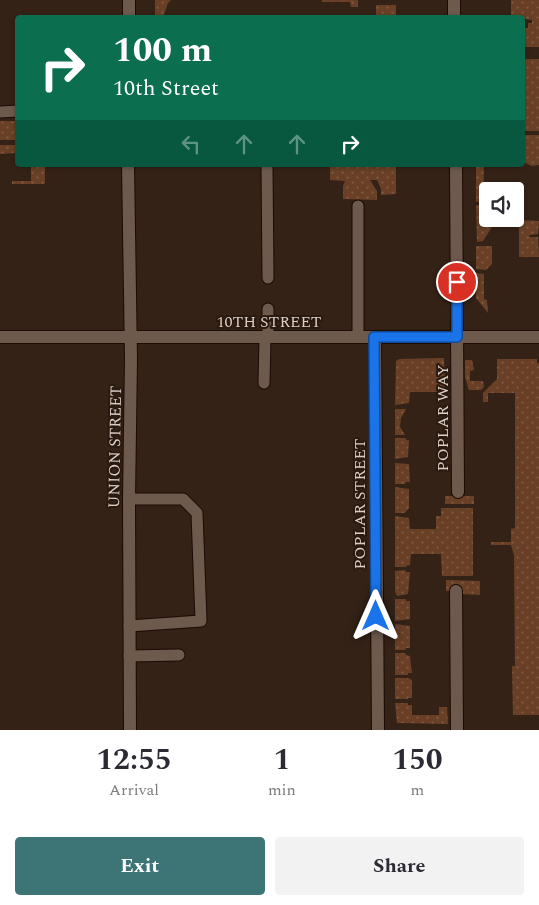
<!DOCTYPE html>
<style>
body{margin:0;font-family:Spectral,serif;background:#f2f2f3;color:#2b2b33;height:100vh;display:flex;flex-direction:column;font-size:19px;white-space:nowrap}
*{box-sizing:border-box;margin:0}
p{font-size:16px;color:#7c7c81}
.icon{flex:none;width:28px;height:28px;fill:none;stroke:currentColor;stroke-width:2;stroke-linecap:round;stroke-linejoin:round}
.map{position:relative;height:730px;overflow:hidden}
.sheet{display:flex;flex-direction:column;background:#fff;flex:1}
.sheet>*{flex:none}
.hud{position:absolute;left:15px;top:15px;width:510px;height:152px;border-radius:5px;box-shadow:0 1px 4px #0004;background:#0b6e4f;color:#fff;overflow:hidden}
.buttons{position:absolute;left:479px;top:182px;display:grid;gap:10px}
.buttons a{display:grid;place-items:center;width:45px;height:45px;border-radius:5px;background:#fff;box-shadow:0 1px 4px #0004;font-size:25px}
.pin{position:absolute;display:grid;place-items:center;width:42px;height:42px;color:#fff;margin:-21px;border:2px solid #fff;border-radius:50%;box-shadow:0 1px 5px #0007}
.me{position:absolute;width:55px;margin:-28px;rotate:0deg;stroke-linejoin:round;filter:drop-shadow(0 0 4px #0008)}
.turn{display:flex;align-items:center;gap:18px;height:105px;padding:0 15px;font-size:22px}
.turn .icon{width:65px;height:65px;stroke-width:2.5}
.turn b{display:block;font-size:35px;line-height:42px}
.lanes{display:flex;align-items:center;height:48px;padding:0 15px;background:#0003;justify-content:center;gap:25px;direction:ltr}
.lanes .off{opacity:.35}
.eta{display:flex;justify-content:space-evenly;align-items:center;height:85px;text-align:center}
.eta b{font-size:30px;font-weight:700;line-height:35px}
.button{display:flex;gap:10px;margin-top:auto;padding:10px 15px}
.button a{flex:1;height:58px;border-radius:5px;background:#3d7476;color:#fff;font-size:20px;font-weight:700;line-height:58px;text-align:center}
.button a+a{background:#f2f2f3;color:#2b2b33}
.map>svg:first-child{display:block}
.grass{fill:url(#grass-dots)}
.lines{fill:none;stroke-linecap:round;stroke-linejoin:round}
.service-casing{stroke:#1b0b03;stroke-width:13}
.minor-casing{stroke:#1b0b03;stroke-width:14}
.service{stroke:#6e594d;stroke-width:11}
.minor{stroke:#6e594d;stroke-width:12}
.route-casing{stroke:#114b97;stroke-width:12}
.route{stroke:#1a73e8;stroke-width:9}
.labels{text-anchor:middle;stroke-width:4;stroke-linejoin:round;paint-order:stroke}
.street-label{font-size:16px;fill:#dbcec7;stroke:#2a190e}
</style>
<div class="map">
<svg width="539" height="730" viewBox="0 0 539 730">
<defs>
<pattern id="grass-dots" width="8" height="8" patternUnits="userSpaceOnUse" patternTransform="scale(1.25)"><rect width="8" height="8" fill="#694026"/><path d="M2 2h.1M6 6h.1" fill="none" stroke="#7e5a44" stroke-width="1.8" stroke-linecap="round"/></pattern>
</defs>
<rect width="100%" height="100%" fill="#342217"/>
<g class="grass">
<polygon points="155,0 171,0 168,3 163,17 155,17"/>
<polygon points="322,0 358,0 358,7 351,7 350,2 322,2"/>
<polygon points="511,0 539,0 539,47 523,47 523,28 528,28 528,23 532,23 532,20 511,17"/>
<rect x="376" y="5" width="20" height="12"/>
<rect x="523" y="59" width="16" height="72"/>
<rect x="0" y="121" width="17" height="19"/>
<polygon points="523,135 539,135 539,165 532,166 523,162"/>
<polygon points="0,145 17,145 17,157 15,157 15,153 0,154"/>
<polygon points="31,165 45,165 45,184 12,184 12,181 31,181"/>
<polygon points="330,165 396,165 396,194 381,195 381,189 377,180 370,180 377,191 377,200 343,199 343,186 345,181 330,180"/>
<polygon points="476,165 484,165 483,202 476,202"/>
<polygon points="476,205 487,205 488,219 492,219 492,227 483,241 477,242"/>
<polygon points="519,220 539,221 538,234 530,235 529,237 538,237 539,257 519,257"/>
<polygon points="476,246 492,246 492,264 486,270 476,269"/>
<polygon points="476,273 484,274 484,299 487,300 488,313 476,298"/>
<polygon points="444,358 445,392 440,392 440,402 437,402 437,392 410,392 409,403 395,405 396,361 399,359"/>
<polygon points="497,359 537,359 537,364 539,362 539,715 513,715 512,666 515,666 514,555 511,545 491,545 491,542 511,542 511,529 515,528 515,393 488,393 488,402 483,402 483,393 497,379"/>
<polygon points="465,360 472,360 474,370 470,371 470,381 483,381 484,387 481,390 469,390 465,377"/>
<polygon points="395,409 406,409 401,418 400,427 405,435 395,435"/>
<polygon points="395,438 406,438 406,440 409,440 408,457 395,459"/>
<polygon points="395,463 409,464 410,482 406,482 405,484 395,484"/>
<polygon points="395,487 409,489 409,508 405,513 395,513"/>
<rect x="445" y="496" width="29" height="8"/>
<polygon points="441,508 473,508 473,576 442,576 441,554 411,554 410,565 406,566 406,567 395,567 395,516 409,518 410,529 436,529 436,516 441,516"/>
<polygon points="405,570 406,572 410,572 408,594 397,596 395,591 395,571"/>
<polygon points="446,580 480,581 480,595 462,594 461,591 446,591"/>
<polygon points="395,599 406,599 406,601 410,601 410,619 395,621"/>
<polygon points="395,624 410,626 410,648 406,648 405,650 395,650"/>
<polygon points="395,653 405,653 406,655 410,656 412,673 408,673 408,675 395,675"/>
<polygon points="395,678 408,678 412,680 412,698 408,698 408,699 395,699"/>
<polygon points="395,703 408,703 408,705 412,705 412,715 439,715 439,707 447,707 448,724 397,723"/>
</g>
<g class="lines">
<g class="service-casing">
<g id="service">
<polyline points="0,112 18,111"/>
<polyline points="267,165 268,278"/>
<polyline points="358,206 358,337"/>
<polyline points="268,338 268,309"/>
<polyline points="264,383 265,338"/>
<polyline points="129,499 183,499 197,513 201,621 129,626"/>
<polyline points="129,656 179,655"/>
</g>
</g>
<g class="minor-casing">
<g id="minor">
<polyline points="454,0 454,18"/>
<polyline points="129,18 129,0"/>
<polyline points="128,165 131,359 129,499 130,730"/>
<polyline points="456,165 458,492"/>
<polyline points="0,337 539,337"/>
<polyline points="375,337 378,730"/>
<polyline points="456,591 457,730"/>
</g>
</g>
<use href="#service" class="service"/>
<use href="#minor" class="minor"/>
</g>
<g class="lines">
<g class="route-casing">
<polyline id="route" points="376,616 374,337 457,337 457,282"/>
</g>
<use href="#route" class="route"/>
</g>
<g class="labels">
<g class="street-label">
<text x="269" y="327">10TH STREET</text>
<text transform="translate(442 418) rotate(-90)" y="6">POPLAR WAY</text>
<text transform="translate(114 447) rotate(-89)" y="6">UNION STREET</text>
<text transform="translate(359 504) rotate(-90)" y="6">POPLAR STREET</text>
</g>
</g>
</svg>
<div class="buttons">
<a><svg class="icon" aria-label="sound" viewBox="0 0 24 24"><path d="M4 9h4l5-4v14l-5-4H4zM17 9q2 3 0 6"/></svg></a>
</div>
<div class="pin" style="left:457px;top:282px;background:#d93025"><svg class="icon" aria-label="arrive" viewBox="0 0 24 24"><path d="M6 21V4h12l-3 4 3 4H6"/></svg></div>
<svg class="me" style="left:376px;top:616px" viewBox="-20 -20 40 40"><path d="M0-17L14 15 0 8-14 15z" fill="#1a73e8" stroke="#fff" stroke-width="4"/></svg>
<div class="hud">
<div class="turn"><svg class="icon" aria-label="right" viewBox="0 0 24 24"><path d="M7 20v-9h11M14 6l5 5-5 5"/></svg><div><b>100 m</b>10th Street</div></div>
<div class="lanes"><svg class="icon off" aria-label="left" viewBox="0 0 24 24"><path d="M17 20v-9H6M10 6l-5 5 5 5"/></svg><svg class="icon off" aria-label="ahead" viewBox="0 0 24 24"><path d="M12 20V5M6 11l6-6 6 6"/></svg><svg class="icon off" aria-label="ahead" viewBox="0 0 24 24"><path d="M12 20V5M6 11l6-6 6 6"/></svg><svg class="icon" aria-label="right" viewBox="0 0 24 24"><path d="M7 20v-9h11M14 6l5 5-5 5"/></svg></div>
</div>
</div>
<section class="sheet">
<div class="eta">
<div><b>12:55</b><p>Arrival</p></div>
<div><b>1</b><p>min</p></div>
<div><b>150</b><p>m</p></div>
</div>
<div class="button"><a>Exit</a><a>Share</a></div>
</section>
